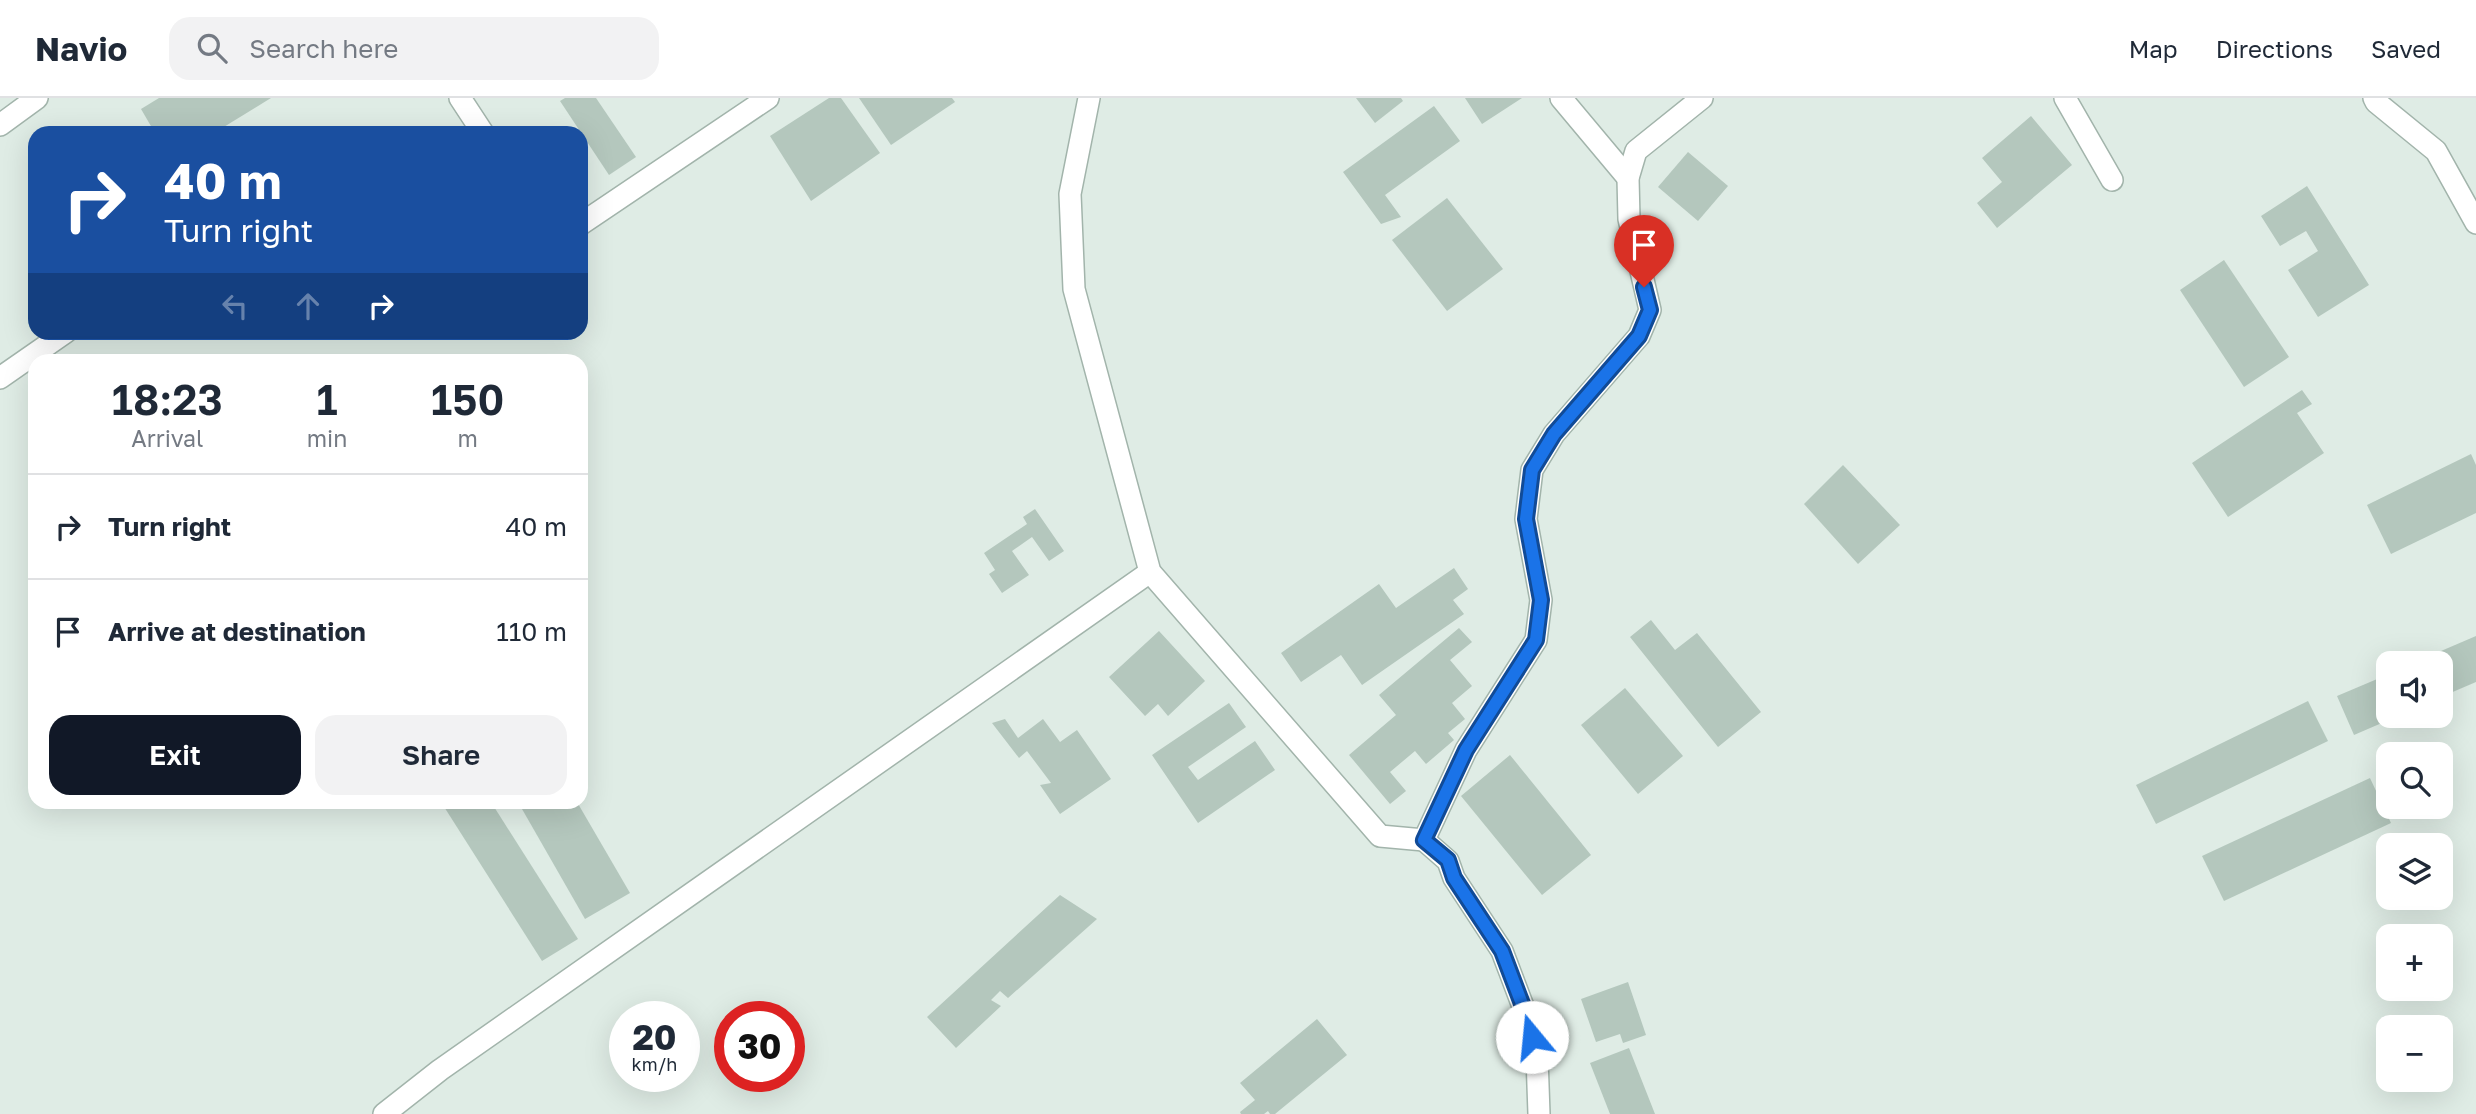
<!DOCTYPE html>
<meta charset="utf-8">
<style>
body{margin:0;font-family:"Golos Text",sans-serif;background:#f2f2f3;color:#1f2937;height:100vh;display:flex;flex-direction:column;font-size:26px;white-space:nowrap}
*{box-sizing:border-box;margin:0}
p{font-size:23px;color:#747a83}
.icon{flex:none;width:38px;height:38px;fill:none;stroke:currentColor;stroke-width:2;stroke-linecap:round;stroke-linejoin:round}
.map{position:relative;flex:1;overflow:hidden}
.details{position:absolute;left:28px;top:256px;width:560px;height:455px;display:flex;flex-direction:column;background:#fff;border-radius:21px;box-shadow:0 7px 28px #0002}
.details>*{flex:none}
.hud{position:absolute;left:28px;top:28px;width:560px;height:214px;border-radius:21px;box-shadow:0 7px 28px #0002;background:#1a4fa0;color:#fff;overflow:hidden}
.buttons{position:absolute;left:2376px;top:553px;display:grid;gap:14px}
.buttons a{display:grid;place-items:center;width:77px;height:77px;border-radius:14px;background:#fff;box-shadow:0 7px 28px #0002;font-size:35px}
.speed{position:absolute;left:609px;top:903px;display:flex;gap:14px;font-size:35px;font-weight:700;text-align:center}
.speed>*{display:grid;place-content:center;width:91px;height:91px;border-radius:50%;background:#fff;box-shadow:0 7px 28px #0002;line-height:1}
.speed small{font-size:18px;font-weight:400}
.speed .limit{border:10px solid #d22;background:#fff;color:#111}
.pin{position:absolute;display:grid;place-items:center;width:60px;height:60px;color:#fff;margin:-72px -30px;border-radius:50% 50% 50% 0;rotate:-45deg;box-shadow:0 0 7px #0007}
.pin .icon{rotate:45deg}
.me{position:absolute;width:77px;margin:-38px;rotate:343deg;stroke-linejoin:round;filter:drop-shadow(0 0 5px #0008)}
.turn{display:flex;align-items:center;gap:24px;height:147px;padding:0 21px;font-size:32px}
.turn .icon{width:91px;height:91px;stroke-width:2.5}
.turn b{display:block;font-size:49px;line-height:60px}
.lanes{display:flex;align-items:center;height:66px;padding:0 21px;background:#0003;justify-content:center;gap:35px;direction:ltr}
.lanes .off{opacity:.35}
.eta{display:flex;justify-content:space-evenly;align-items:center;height:119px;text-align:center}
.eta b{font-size:42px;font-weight:600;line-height:49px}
.cta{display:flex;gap:14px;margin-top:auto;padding:14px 21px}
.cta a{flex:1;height:80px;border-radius:21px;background:#111827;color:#fff;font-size:28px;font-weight:600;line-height:80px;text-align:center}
.cta a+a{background:#f2f2f3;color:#1f2937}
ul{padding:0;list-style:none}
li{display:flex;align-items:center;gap:21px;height:105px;padding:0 21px;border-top:2px solid #e0e1e3}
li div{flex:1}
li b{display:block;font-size:26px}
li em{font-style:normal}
header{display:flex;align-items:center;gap:42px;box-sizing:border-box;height:98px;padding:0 35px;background:#fff;border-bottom:2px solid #e0e1e3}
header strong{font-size:33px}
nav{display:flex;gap:38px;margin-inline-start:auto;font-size:24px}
.search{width:490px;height:63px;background:#f2f2f3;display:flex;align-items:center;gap:18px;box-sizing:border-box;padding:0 24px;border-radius:21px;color:#747a83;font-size:26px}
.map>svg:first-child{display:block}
.building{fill:#b4c7bd}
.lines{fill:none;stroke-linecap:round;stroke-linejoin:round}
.street-casing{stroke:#a2b4ab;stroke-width:24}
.street{stroke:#fff;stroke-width:21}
.route-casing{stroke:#114b97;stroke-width:18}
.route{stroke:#1a73e8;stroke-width:12}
</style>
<header>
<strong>Navio</strong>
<div class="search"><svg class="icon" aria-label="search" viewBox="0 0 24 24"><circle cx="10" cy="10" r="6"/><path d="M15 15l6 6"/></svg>Search here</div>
<nav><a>Map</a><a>Directions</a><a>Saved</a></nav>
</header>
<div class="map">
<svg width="2476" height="1016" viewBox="0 0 2476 1016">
<rect width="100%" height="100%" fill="#dfece5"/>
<g class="building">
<polygon points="159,0 271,0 214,35 155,35 141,11"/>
<polygon points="565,0 596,0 636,59 609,77 560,3"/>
<polygon points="829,0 841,0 880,55 811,103 770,38"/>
<polygon points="859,0 952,0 955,4 891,47"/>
<polygon points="1356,0 1401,0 1403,3 1375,25"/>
<polygon points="1465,0 1522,0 1482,26"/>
<polygon points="1434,8 1460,43 1385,97 1401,119 1381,126 1343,74"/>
<polygon points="2031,18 2072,67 1997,130 1977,105 2002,84 1982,60"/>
<polygon points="1688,54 1728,88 1698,123 1658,89"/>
<polygon points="2307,88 2369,187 2318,219 2288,172 2318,153 2306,133 2280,148 2261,118"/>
<polygon points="1447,100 1503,171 1447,213 1392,142"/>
<polygon points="2224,162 2289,259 2244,289 2180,192"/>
<polygon points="2302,292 2312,306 2297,315 2324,355 2228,419 2192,365"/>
<polygon points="2471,356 2476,367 2476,415 2391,456 2367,407"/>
<polygon points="1843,367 1900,427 1858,466 1804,406"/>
<polygon points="1035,411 1064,453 1049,463 1032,439 1012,453 1029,477 1002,495 989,476 995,472 984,455 1027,426 1023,419"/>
<polygon points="1454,470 1468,491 1453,502 1464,516 1362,587 1341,557 1301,584 1281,555 1379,486 1396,510"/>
<polygon points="1651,522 1675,552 1697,535 1761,614 1718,649 1630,539"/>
<polygon points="1459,530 1472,544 1450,562 1472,588 1452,605 1465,621 1448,635 1454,642 1426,666 1415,653 1390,674 1406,693 1390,706 1349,657 1396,617 1379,597"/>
<polygon points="1159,533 1205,583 1168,618 1158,606 1145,618 1109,579"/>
<polygon points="2476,538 2476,584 2441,599 2441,565 2413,565"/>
<polygon points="2389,576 2389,618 2398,618 2354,637 2337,598"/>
<polygon points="1625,590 1683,658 1638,696 1581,627"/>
<polygon points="2308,603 2328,643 2156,726 2136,687"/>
<polygon points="1229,605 1246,629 1188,669 1198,682 1255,643 1275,672 1198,725 1152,657"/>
<polygon points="1005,621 1018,640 1043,621 1060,644 1077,632 1111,681 1060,716 1040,687 1051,685 1027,653 1019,660 992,625"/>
<polygon points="1510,657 1591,757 1542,797 1461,698"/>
<polygon points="2370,680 2391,725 2224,803 2202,758"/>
<polygon points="441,704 491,704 578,841 542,863"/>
<polygon points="518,704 577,704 630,795 585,821"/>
<polygon points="1060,797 1097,821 1008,900 1000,893 991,902 1001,908 956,950 927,919"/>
<polygon points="1628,884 1646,937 1623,945 1620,936 1596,944 1581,901"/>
<polygon points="1317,921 1347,957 1275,1016 1270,1016 1268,1013 1264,1016 1241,1016 1240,1014 1255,1002 1240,985"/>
<polygon points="1629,950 1655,1016 1610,1016 1590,965"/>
</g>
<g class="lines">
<g class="street-casing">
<g id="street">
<polyline points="460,0 483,35"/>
<polyline points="1089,0 1070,96 1074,191 1150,474 1380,738 1424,742"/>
<polyline points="1561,0 1628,80"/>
<polyline points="2065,0 2112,82"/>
<polyline points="2374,0 2376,4 2436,53 2476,125"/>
<polyline points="0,27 37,0"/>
<polyline points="581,126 768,0"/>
<polyline points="0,280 66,234"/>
<polyline points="384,1016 440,972 1150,474"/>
<polyline points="1539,1016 1537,959 1527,919 1502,853 1454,780 1448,763 1424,742 1466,652 1536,542 1541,502 1526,421 1532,372 1554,336 1639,238 1650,212 1629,121 1628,80 1636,53 1702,0"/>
</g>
</g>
<use href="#street" class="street"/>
</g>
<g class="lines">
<g class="route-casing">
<polyline id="route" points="1532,939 1527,919 1502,853 1454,780 1448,762 1424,742 1466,652 1536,542 1541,502 1526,421 1532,372 1554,336 1639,238 1650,212 1644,189"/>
</g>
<use href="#route" class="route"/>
</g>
</svg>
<div class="buttons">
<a><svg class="icon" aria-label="sound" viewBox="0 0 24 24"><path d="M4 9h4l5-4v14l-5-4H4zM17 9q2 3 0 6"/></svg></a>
<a><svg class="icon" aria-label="search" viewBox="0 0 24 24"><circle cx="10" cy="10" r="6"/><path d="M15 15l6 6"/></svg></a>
<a><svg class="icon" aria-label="layers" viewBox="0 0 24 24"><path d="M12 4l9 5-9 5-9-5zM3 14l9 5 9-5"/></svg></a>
<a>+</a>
<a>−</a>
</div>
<div class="speed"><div>20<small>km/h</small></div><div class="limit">30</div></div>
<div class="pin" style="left:1644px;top:189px;background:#d93025"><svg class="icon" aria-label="arrive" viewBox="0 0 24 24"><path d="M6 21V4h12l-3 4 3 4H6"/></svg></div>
<svg class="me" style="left:1532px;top:939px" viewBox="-20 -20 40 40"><circle r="19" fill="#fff"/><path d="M0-13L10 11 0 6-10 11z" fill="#1a73e8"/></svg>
<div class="hud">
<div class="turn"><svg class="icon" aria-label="right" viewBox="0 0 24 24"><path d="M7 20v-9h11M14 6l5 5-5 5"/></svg><div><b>40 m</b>Turn right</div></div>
<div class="lanes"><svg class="icon off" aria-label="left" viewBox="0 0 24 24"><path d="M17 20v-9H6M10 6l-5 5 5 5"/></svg><svg class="icon off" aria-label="ahead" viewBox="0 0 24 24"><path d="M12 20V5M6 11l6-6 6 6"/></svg><svg class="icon" aria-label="right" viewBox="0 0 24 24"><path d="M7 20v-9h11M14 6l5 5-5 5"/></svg></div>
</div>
<section class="details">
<div class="eta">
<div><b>18:23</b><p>Arrival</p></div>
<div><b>1</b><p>min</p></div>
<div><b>150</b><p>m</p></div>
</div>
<ul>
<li><svg class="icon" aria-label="right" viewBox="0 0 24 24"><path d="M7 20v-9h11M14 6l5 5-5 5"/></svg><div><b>Turn right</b></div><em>40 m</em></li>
<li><svg class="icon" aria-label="arrive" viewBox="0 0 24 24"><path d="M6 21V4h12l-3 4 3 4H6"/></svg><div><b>Arrive at destination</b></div><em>110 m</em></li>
</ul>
<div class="cta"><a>Exit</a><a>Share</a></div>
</section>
</div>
